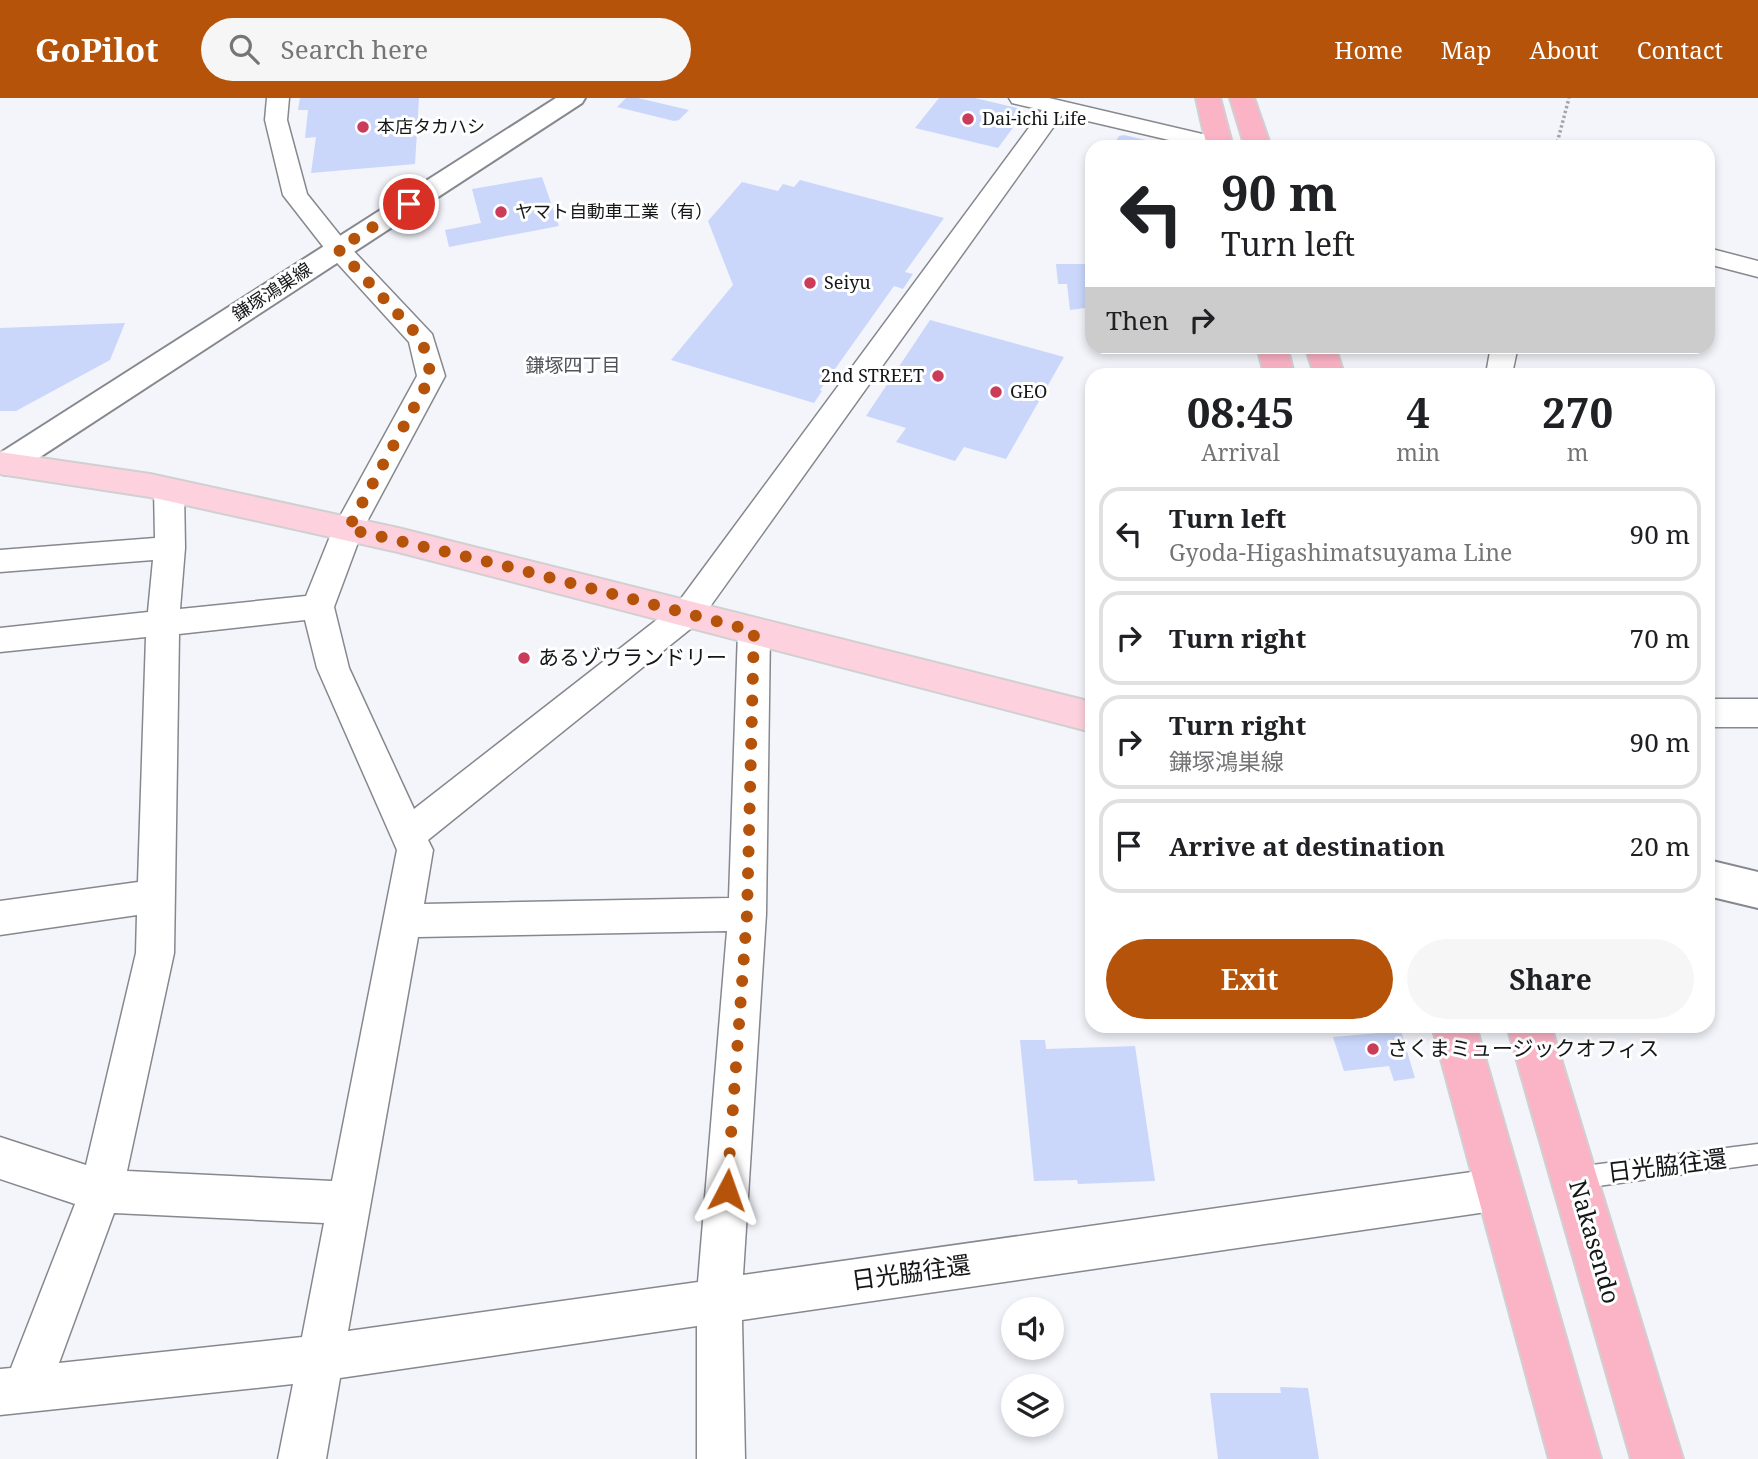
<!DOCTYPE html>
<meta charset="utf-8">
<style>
body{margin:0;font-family:"Noto Serif","Noto Sans JP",serif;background:#f6f6f6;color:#202124;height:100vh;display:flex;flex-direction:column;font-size:26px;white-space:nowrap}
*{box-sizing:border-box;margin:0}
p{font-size:23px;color:#757577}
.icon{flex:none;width:38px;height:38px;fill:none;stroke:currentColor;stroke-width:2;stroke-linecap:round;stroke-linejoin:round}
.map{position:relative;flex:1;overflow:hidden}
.drawer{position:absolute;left:1085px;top:270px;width:630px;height:665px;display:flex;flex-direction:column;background:#fff;border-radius:21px;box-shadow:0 4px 10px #0003}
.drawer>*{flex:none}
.guide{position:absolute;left:1085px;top:42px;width:630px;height:214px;border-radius:21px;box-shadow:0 4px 10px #0003;background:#fff;color:#202124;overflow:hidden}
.fabs{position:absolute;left:1001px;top:1199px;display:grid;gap:14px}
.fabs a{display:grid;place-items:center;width:63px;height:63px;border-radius:50%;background:#fff;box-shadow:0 4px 10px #0003;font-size:35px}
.pin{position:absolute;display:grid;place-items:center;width:60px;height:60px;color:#fff;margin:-30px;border:4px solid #fff;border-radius:50%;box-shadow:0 2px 7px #0007}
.me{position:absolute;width:77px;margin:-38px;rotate:4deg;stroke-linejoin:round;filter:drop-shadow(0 0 5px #0008)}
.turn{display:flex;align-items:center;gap:24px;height:147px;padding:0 21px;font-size:32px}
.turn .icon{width:91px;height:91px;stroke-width:2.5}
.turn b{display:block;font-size:49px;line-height:60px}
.then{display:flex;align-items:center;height:66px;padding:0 21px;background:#0003;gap:14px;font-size:26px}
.eta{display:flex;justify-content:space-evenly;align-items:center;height:119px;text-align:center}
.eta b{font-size:42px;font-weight:700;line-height:49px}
.action{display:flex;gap:14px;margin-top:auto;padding:14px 21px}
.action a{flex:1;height:80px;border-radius:42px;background:#b45309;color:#fff;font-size:28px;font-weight:700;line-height:80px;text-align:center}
.action a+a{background:#f6f6f6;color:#202124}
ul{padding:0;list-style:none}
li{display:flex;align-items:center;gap:21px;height:94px;margin:0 14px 10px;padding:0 7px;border:4px solid #e0e0e0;border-radius:21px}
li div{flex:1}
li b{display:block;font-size:26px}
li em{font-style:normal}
header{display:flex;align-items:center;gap:42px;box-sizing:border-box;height:98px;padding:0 35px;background:#b45309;color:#fff}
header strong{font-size:33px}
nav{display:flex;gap:38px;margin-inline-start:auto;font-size:24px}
.search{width:490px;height:63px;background:#f6f6f6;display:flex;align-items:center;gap:18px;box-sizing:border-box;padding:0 24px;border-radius:38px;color:#757577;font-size:26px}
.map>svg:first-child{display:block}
.building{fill:#cad7fb}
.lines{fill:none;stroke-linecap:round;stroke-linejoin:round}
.lane-casing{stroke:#86888e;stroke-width:3}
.street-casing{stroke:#86888e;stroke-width:3}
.secondary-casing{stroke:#86888e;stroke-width:4}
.primary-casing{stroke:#d0d0d1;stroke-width:4}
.highway-casing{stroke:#d0d0d1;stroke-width:4}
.path{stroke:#a4a6aa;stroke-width:3.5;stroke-dasharray:2.5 2.5;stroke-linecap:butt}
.lane{fill:#fff;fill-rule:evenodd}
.street{fill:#fff;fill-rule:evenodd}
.secondary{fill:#fff;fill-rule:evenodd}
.primary{fill:#fdd1dd;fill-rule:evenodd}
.highway{fill:#fbb3c6;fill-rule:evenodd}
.route{stroke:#b45309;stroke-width:12;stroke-dasharray:0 21.6}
.poi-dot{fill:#cb3b5a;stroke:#fff;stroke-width:2.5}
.labels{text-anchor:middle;stroke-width:6;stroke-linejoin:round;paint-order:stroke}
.far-poi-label{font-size:18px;fill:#151618;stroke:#fff;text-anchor:start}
.far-street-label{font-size:18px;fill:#151618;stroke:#fff}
.far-neighbourhood-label{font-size:19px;fill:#52545a;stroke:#fff}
.poi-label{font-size:21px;fill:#151618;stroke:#fff;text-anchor:start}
.near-street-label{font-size:24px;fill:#151618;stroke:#fff}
</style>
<header>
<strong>GoPilot</strong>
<div class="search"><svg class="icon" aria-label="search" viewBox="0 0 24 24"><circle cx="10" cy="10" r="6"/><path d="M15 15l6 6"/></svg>Search here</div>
<nav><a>Home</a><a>Map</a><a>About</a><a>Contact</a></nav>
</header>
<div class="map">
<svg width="1758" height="1361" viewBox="0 0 1758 1361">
<rect width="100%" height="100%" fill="#f3f5fb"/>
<g class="building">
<polygon points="300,0 419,0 415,66 311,75 316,39 305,40 308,12 298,12"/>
<polygon points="626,0 638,0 689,12 679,22 674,23 617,9"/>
<polygon points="939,0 975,0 1021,11 1011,26 1015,27 998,50 915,30"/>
<polygon points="1124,37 1171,48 1171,49 1117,49 1120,44 1116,43 1119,38"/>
<polygon points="542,79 559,128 449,149 445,132 481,125 472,91"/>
<polygon points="800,82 944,120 905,174 913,176 903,191 894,188 820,292 822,293 814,305 671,262 733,187 708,123 742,84 778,93 783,86 794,89"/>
<polygon points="1056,166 1092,166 1092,209 1070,212 1067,186 1058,186"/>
<polygon points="930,222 1064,259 1006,361 964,349 955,363 896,344 906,330 866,318"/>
<polygon points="125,225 110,262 16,313 0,313 0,230"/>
<polygon points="1401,933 1415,980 1394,983 1389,968 1344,973 1333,939"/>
<polygon points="1020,942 1045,942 1046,951 1135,948 1155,1083 1078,1086 1077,1082 1034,1083"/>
<polygon points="1280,1289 1308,1290 1319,1361 1218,1361 1210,1295 1281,1295"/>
</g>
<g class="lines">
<g class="lane-casing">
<polygon id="lane" points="1758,1046 1758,1066 1576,1091 1569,1087 1565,1080 1569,1073 1576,1069"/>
</g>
<g class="street-casing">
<g id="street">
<path d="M267 0H289L287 22 307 96 347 146 432 236 445 278 363 431 334 509 349 570 414 711 677 506 1042 12 1012 5 1009 0H1049L1228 42 1230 49H1199L1062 17 699 524 428 742 433 752 424 806 729 800 738 533 743 524 754 521 765 524 770 533 766 816 743 1177 1500 1070 1515 1076 1521 1091 1515 1106 1500 1112 742 1222 745 1361H697V1228L340 1280 326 1361H278L293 1286 0 1317V1271L11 1270 75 1106 0 1081V1039L86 1067 136 855 137 817 0 837V803L138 784 146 539 0 554V530L148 514 153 462 0 474V452L155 440 154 391 159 384 169 381 179 384 184 391 185 450 180 511 306 498 333 431 417 278 409 244 329 156 283 97 265 22ZM305 522 317 570 397 752 332 1083 127 1073 174 855 179 536ZM727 833 698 1184 348 1233 418 839ZM114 1115 324 1125 302 1239 59 1265Z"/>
<polygon points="1708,150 1758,163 1758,179 1708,166"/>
<polygon points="1491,248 1518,248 1512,276 1486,276"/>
<rect x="1708" y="601" width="50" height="28"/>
</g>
</g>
<g class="secondary-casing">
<g id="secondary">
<polygon points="556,0 585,0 582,5 17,374 6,377 0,375 0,355"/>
<polygon points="1708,762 1758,774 1758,810 1708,798"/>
</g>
</g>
<g class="primary-casing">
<polygon id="primary" points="0,354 150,376 398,430 1092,604 1092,634 398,454 150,399 0,376"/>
</g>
<g class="highway-casing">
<g id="highway">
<polygon points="1196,0 1220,0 1233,49 1207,49"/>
<polygon points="1230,0 1254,0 1271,49 1245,49"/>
<polygon points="1257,248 1287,248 1294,276 1264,276"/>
<polygon points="1305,248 1335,248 1344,276 1314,276"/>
<polygon points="1432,928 1476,928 1601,1361 1549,1361"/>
<polygon points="1507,928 1551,928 1683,1361 1631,1361"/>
</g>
</g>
<polyline class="path" points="1556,49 1569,0"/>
<use href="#lane" class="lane"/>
<use href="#street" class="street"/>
<use href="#secondary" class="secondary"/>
<use href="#primary" class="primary"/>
<use href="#highway" class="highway"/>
</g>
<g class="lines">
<polyline class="route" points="409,106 338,151 422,242 431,278 348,431 502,467 754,533 747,816 727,1092"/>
</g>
<g class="poi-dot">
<circle cx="968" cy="21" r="7"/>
<circle cx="363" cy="29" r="7"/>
<circle cx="501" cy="114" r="7"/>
<circle cx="810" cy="185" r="7"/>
<circle cx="938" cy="278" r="7"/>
<circle cx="996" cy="294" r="7"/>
<circle cx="524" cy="560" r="7"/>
<circle cx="1373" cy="951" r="7"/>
</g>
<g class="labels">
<g class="far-poi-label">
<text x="982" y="27">Dai-ichi Life</text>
<text x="377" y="35">本店タカハシ</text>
<text x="515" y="120">ヤマト自動車工業（有）</text>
<text x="824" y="191">Seiyu</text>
<text x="924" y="284" text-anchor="end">2nd STREET</text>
<text x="1010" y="300">GEO</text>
</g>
<g class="far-street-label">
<text transform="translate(272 194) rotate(-33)" y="6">鎌塚鴻巣線</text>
</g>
<g class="far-neighbourhood-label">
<text x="573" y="274">鎌塚四丁目</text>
</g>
<g class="poi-label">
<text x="538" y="567">あるゾウランドリー</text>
<text x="1387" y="958">さくまミュージックオフィス</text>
</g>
<g class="near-street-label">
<text transform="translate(1667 1068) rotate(-7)" y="8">日光脇往還</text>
<text transform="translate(1594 1144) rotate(74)" y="8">Nakasendo</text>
<text transform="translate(911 1175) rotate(-8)" y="8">日光脇往還</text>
</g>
</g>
</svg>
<div class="fabs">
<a><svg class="icon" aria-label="sound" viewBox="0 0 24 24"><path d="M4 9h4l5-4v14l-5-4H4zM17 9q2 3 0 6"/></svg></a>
<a><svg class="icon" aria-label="layers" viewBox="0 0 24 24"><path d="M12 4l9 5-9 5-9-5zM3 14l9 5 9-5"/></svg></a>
</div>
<div class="pin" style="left:409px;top:106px;background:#d93025"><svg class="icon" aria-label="arrive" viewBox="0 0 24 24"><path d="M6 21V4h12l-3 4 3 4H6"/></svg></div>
<svg class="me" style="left:727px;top:1092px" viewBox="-20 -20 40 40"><path d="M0-17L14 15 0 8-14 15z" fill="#b45309" stroke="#fff" stroke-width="4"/></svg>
<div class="guide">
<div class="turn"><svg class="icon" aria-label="left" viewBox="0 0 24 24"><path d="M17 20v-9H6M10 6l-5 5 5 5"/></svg><div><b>90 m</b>Turn left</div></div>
<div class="then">Then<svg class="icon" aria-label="right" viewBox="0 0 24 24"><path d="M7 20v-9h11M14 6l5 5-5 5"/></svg></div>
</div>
<section class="drawer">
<div class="eta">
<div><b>08:45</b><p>Arrival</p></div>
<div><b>4</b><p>min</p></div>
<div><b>270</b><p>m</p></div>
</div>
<ul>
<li><svg class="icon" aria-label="left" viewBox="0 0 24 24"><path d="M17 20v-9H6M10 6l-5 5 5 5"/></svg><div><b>Turn left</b><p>Gyoda-Higashimatsuyama Line</p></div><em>90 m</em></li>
<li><svg class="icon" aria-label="right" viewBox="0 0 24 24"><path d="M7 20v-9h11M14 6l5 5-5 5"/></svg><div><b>Turn right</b></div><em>70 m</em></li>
<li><svg class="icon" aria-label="right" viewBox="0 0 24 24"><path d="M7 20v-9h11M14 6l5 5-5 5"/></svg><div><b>Turn right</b><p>鎌塚鴻巣線</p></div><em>90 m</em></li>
<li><svg class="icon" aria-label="arrive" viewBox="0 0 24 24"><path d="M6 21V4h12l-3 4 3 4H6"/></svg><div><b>Arrive at destination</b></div><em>20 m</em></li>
</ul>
<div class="action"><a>Exit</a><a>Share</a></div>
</section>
</div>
